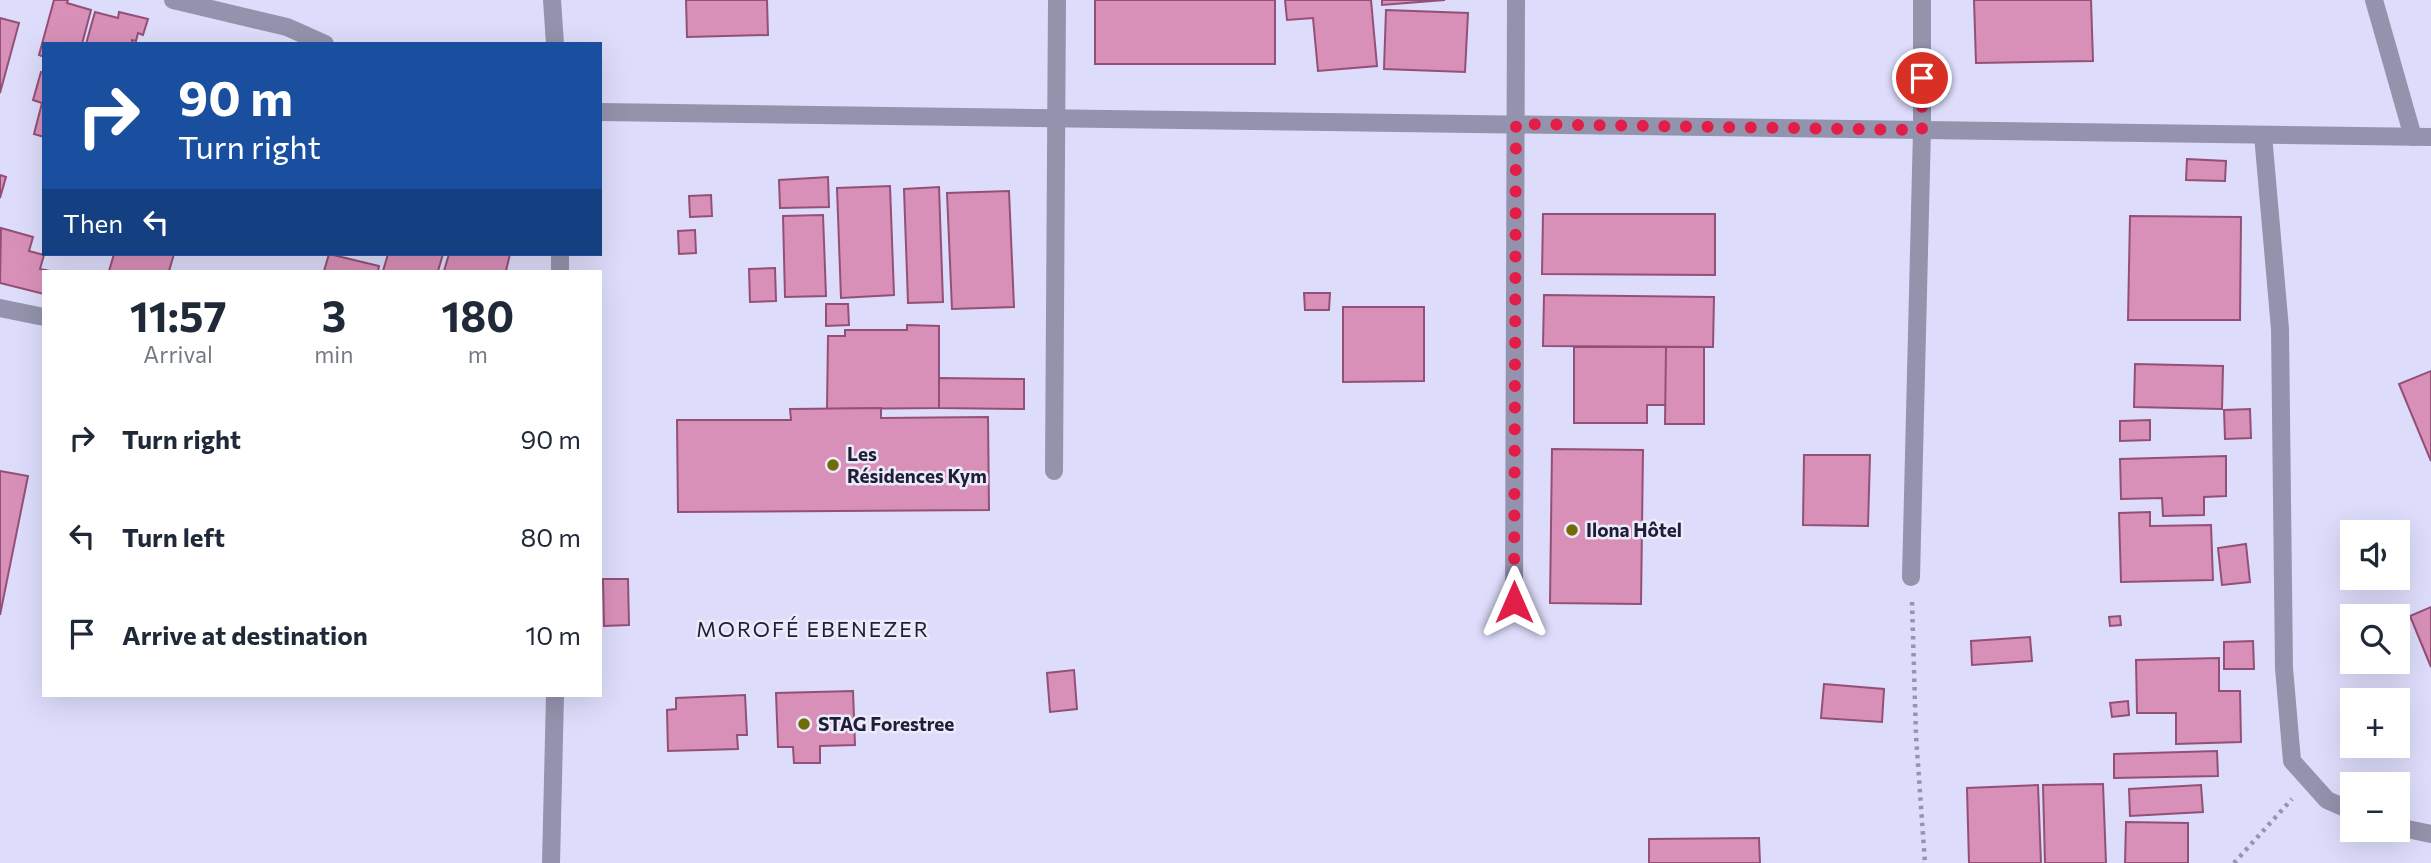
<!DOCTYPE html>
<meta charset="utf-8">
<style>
body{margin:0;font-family:Commissioner,sans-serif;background:#f2f2f3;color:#1f2937;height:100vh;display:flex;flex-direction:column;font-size:26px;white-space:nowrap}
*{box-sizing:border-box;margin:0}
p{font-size:23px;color:#747a83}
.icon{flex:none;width:38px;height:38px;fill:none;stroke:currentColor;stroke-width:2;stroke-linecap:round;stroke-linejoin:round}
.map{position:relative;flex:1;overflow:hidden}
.drawer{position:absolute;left:42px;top:270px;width:560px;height:427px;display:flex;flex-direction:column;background:#fff;border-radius:0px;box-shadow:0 7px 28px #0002}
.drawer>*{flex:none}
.banner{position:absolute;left:42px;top:42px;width:560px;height:214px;border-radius:0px;box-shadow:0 7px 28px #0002;background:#1a4fa0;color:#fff;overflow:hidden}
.controls{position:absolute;left:2340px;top:520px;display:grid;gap:14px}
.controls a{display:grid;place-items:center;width:70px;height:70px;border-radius:0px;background:#fff;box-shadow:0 7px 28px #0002;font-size:35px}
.pin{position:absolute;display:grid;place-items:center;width:60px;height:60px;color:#fff;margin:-30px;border:4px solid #fff;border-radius:50%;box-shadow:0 2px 7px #0007}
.me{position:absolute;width:77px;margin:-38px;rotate:0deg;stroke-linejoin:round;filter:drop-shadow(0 0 5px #0008)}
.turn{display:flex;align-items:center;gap:24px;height:147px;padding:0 21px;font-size:32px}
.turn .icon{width:91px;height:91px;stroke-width:2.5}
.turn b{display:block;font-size:49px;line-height:60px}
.then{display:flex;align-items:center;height:66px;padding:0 21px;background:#0003;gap:14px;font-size:26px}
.eta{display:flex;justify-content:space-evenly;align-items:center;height:119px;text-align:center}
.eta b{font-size:42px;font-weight:700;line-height:49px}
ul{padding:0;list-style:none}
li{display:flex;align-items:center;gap:21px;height:98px;padding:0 21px}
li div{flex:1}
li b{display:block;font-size:26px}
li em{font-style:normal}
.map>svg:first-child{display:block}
.building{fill:#d990b8;stroke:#935076;stroke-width:2}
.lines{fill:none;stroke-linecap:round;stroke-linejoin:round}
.path{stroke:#9593b1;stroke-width:4.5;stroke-dasharray:3.5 5;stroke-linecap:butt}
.minor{stroke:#9493ad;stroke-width:18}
.route{stroke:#e11d48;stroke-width:12;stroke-dasharray:0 21.6}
.poi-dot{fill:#716c09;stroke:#ebebfa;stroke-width:2.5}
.labels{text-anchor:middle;stroke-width:5;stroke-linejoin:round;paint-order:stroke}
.poi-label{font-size:19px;font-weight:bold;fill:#201d39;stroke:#ebebfa;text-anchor:start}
.neighbourhood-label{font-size:21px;letter-spacing:2px;fill:#201d39;stroke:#ebebfa}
</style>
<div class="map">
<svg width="2431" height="863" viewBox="0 0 2431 863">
<rect width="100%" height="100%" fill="#dddcfa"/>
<g class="building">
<polygon points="54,0 68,0 67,3 91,10 82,44 44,44 44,57 39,55"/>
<polygon points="686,0 767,0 768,35 687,37"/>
<rect x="1095" y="0" width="180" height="64"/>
<polygon points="1285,0 1371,0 1377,66 1318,71 1313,18 1287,20"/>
<polygon points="1382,0 1445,0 1382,5"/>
<polygon points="1974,0 2091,0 2093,61 1976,63"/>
<polygon points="1386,10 1468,13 1465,72 1384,69"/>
<polygon points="95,12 118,18 119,12 148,19 143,35 138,33 136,41 132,40 132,44 86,44"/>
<polygon points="0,18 19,23 0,93"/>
<polygon points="41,72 44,72 44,137 34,134 42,103 33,100"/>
<polygon points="2187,159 2226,161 2225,181 2186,180"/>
<polygon points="0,175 6,177 0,198"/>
<polygon points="828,177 829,207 780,208 779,180"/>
<polygon points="890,186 894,295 841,298 837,188"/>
<polygon points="939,187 943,302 908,303 904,189"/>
<polygon points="1009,191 1014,307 952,309 947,193"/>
<polygon points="711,195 712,216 690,217 689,196"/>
<polygon points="1543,214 1715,214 1715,275 1542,274"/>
<polygon points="823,215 826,296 785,297 783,216"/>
<polygon points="2130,216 2241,217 2240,320 2128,320"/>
<polygon points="1,228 33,237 29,251 44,255 40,269 50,271 44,271 44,294 0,283"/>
<polygon points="695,230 696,253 679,254 678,231"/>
<polygon points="114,254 174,254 169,271 109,271"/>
<polygon points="329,254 379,266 378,271 324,271"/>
<polygon points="388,254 443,254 438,271 383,271"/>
<polygon points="449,254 510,254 506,271 444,271"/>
<polygon points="775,268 776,301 750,302 749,269"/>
<polygon points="1304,293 1330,293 1329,310 1305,310"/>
<polygon points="1544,295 1714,297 1713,347 1543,346"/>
<polygon points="826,304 848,304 849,325 826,326"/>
<polygon points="1343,307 1424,307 1424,381 1343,382"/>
<polygon points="907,325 939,326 939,408 827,409 828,336 845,336 845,330 907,330"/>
<polygon points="1574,347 1666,347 1666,405 1647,405 1647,423 1574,423"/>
<polygon points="1666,347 1704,347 1704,424 1665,424"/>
<polygon points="2135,364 2223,366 2222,409 2134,407"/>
<polygon points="2431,371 2431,461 2399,384"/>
<polygon points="939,378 1024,379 1024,409 939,408"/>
<polygon points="881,408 881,418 988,417 989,510 678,512 677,420 791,420 790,409"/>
<polygon points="2250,409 2251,438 2225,439 2224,410"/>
<polygon points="2150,420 2150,440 2120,441 2120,421"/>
<polygon points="1552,449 1643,450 1641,604 1550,603"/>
<polygon points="1804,455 1870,455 1868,526 1803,525"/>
<polygon points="2226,456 2226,496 2204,497 2204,515 2163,516 2162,498 2121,499 2120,459"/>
<polygon points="0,471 28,476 0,615"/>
<polygon points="2150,512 2150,526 2211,525 2213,580 2121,582 2119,513"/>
<polygon points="2246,544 2250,582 2222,585 2218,548"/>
<polygon points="603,579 628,579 629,625 604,626"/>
<polygon points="2431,607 2431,667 2410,616"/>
<polygon points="2120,616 2121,625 2110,626 2109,617"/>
<polygon points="2030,637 2032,661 1972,665 1971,641"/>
<polygon points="2253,641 2254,669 2224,669 2224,642"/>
<polygon points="2219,658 2219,691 2240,691 2241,742 2176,744 2176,713 2137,713 2136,660"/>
<polygon points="1074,670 1077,709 1050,712 1047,673"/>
<polygon points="1824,684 1884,689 1882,722 1821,718"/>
<polygon points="853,691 855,745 820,746 820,763 794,763 793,747 778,747 776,693"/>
<polygon points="745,695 747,735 737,735 738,749 668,751 667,710 676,709 676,698"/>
<polygon points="2128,701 2129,715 2112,717 2110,703"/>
<polygon points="2217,751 2218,776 2114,778 2114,754"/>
<polygon points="2103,784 2106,863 2045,863 2043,785"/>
<polygon points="2038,785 2041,863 1969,863 1967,788"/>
<polygon points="2201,785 2203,812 2130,816 2129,789"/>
<polygon points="2126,822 2188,823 2188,863 2125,863"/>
<polygon points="1759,838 1760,863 1649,863 1649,839"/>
</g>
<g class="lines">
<g class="path">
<polyline points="1912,602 1916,736 1925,863"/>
<polyline points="2234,863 2292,799"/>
</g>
<g class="minor">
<polyline points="173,0 287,27 325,44"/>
<polyline points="552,0 555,44"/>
<polyline points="2374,0 2413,137"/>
<polyline points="600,112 2431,137"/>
<polyline points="2263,135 2280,329 2284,668 2292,761 2327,800 2352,811"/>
<polyline points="560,254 560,271"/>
<polyline points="0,308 44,317"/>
<polyline points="1054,471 1057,0"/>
<polyline points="1911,577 1922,130 1922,0"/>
<polyline points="1514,602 1516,0"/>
<polyline points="2398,827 2431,834"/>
<polyline points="551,863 555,695"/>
</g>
</g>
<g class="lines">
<polyline class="route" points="1514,602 1516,124 1922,130 1922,78"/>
</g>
<g class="poi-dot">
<circle cx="833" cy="465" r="7"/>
<circle cx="1572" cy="530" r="7"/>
<circle cx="804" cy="724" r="7"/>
</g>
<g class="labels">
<g class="poi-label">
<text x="847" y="461">Les<tspan x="847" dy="22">Résidences Kym</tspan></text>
<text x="1586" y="537">Ilona Hôtel</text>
<text x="818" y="731">STAG Forestree</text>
</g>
<g class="neighbourhood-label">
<text x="813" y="637">MOROFÉ EBENEZER</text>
</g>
</g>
</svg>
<div class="controls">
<a><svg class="icon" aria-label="sound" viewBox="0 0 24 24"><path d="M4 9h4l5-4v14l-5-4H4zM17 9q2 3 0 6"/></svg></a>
<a><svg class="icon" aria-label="search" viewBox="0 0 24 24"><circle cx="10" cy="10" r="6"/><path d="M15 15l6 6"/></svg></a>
<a>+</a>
<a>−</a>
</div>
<div class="pin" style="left:1922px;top:78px;background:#d93025"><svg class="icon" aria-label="arrive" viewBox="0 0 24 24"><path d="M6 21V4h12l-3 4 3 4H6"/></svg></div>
<svg class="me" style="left:1514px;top:602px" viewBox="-20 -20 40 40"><path d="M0-17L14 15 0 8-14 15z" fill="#e11d48" stroke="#fff" stroke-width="4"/></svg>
<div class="banner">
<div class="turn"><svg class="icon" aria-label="right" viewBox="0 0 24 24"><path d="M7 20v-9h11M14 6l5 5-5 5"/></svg><div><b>90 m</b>Turn right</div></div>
<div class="then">Then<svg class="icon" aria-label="left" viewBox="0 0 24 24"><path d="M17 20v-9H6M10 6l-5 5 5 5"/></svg></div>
</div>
<section class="drawer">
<div class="eta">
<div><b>11:57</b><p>Arrival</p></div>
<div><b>3</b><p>min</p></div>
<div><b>180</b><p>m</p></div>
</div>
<ul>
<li><svg class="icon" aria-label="right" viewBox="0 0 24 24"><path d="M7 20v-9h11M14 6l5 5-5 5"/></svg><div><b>Turn right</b></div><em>90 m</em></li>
<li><svg class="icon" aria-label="left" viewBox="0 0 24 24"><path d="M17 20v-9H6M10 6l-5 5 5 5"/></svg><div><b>Turn left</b></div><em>80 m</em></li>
<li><svg class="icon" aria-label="arrive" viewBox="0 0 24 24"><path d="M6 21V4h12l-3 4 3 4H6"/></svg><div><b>Arrive at destination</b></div><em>10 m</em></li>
</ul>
</section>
</div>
